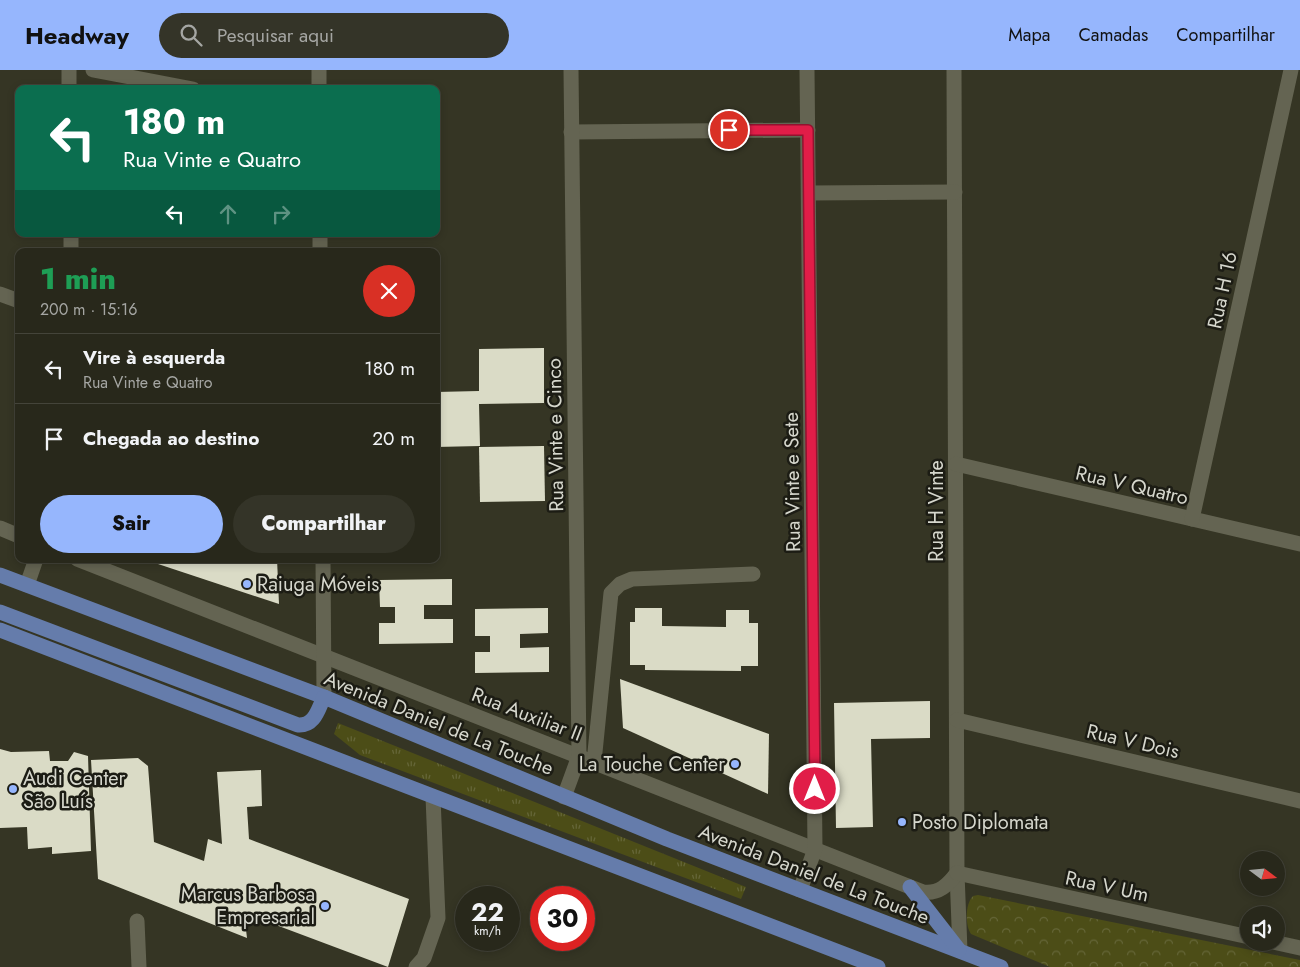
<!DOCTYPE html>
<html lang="pt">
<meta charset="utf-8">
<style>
body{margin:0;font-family:Jost,sans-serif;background:#343428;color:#f1f3f6;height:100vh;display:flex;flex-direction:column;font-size:19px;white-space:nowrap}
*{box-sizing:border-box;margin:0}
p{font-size:16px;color:#a5a6a3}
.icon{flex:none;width:28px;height:28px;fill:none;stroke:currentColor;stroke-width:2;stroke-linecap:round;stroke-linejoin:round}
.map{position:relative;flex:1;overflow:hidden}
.panel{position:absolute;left:15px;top:178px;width:425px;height:315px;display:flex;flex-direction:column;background:#28281b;border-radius:10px;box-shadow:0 2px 8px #0003,0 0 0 1px #44443a}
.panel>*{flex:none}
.guide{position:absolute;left:15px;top:15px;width:425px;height:152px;border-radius:10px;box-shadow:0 2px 8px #0003,0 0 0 1px #44443a;background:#0b6e4f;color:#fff;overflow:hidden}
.needle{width:32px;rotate:106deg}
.fabs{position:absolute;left:1240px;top:781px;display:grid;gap:10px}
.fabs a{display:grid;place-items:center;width:45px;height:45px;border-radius:50%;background:#28281b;box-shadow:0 2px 8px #0003,0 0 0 1px #44443a;font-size:25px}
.speed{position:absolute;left:455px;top:816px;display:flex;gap:10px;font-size:25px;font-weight:700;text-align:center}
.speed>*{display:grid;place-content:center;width:65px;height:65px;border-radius:50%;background:#28281b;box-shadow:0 2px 8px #0003,0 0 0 1px #44443a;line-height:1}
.speed small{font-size:12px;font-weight:400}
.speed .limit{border:8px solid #d22;background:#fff;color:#111}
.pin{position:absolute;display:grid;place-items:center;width:42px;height:42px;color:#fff;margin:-21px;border:2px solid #fff;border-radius:50%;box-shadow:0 1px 5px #0007}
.me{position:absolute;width:55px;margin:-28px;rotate:0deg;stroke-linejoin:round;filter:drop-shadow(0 0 4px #0008)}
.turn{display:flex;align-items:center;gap:18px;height:105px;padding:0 25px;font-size:22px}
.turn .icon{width:65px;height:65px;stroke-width:2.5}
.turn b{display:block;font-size:35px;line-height:42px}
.lanes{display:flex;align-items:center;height:48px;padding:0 25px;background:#0003;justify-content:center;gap:25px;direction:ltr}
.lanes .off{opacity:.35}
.round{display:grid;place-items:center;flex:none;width:52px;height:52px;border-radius:26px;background:#343428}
.head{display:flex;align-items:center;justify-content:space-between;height:85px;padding:0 25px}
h1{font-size:30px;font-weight:800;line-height:38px;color:#1e9e55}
.primary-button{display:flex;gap:10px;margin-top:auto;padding:10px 25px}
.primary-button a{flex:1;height:58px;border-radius:30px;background:#96b6fd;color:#111;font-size:20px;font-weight:800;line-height:58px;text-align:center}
.primary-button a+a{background:#343428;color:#f1f3f6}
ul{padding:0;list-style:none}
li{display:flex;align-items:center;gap:15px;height:70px;padding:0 25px;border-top:1px solid #44443a}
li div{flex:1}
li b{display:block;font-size:19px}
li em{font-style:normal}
header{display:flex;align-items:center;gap:30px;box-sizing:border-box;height:70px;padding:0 25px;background:#96b6fd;color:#111}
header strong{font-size:24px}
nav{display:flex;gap:28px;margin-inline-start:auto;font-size:18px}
.search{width:350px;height:45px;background:#343428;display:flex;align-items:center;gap:12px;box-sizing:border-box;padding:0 18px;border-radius:28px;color:#a5a6a3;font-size:19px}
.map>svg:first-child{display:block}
.grass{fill:url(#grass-tufts)}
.park{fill:url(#park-crowns)}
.building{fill:#dadbc6}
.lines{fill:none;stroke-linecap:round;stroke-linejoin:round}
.minor{stroke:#646452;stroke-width:15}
.major{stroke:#657cab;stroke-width:15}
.route-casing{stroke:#92132f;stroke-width:12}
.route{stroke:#e11d48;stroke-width:9}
.poi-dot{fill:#96b6fd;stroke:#1c1c14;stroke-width:2}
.labels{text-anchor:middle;stroke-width:5;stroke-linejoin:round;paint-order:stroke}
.street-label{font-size:20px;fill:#d6d7cd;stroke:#1c1c14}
.poi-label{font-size:20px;fill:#d6d7cd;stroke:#1c1c14;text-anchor:start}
</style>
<header>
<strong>Headway</strong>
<div class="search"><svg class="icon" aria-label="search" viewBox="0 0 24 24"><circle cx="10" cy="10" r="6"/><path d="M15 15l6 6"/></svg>Pesquisar aqui</div>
<nav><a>Mapa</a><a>Camadas</a><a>Compartilhar</a></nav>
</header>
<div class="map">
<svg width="1300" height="897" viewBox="0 0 1300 897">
<defs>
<pattern id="grass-tufts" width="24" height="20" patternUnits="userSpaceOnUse" patternTransform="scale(1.25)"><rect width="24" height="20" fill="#4c4d17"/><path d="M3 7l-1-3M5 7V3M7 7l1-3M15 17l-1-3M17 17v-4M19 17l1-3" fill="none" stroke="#656638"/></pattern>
<pattern id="park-crowns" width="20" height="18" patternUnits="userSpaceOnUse" patternTransform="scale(1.25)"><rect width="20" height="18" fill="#4c4d17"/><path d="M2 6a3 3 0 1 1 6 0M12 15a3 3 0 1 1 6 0" fill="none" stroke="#656638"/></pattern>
</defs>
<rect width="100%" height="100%" fill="#353524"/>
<polygon class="grass" points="338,653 746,817 741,829 360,685 334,664"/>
<path class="park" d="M978 825 1300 890V897H1050L971 864C965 855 965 834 973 826Z"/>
<g class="building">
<polygon points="544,278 544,333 479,334 480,376 436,377 436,322 479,321 479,279"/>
<polygon points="544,376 545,431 480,432 479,377"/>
<polygon points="155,489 277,489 279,534 155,493"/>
<polygon points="452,509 452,535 424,535 424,549 453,549 453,573 379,574 379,553 395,553 395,537 380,537 379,510"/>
<polygon points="548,538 548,563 520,564 520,578 549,577 549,602 475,603 475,582 490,582 490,566 475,566 475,539"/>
<polygon points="635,538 662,538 662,556 726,557 726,540 749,540 749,553 758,553 758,596 741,596 741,601 645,600 645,595 630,595 630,552 635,552"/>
<polygon points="620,609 769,664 768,724 623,658"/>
<polygon points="930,631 930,668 871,669 873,757 836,758 834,633"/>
<polygon points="0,679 11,682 49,681 50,691 68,691 74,682 88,686 91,781 52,784 52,777 28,779 27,757 0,758"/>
<polygon points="138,688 148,696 154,772 204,791 208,769 222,774 217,702 261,700 262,736 247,737 249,769 409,829 388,897 244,843 247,868 98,809 91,690"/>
</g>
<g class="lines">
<g class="minor">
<polyline points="69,0 69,19"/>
<polyline points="93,0 193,19"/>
<polyline points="319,0 319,19"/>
<polyline points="954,0 957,803 960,881"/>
<polyline points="571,62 808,60"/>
<polyline points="809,123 955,122"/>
<polyline points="71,164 71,181"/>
<polyline points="320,164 320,181"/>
<polyline points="0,224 19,231"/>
<polyline points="956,394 1300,474"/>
<polyline points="1192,449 1291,0"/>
<polyline points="0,458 19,466"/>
<path d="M77 489 923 822C939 824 948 815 957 803"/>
<polyline points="323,489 324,627"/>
<polyline points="27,515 36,489"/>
<polyline points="957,650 1300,731"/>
<polyline points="594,692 611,523 620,514 632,509 753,504"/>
<polyline points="564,727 579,686 571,0"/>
<polyline points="957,803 1249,867"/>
<polyline points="800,820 815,779 807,0"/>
<polyline points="137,851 139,897"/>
<polyline points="1273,872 1300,878"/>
<polyline points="416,897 424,888 438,848 433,727"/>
</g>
<g class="major">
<polyline points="0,505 324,627 667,769 1001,897"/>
<path d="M0 542 298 655C315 656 318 639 324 627"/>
<polyline points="0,560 878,897"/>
<polyline points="910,817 959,880"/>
</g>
</g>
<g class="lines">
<g class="route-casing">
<polyline id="route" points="729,60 808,60 815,719"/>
</g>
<use href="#route" class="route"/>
</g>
<g class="poi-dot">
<circle cx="247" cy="514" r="5"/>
<circle cx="735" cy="694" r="5"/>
<circle cx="13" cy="719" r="5"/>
<circle cx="902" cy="752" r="5"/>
<circle cx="325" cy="836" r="5"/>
</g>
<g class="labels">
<g class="street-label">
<text transform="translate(1222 220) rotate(-78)" y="7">Rua H 16</text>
<text transform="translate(555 365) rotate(-91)" y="7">Rua Vinte e Cinco</text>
<text transform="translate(792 412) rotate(-91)" y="7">Rua Vinte e Sete</text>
<text transform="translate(1132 415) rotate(13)" y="7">Rua V Quatro</text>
<text transform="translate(936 441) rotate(-90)" y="7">Rua H Vinte</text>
<text transform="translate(527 644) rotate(21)" y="7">Rua Auxiliar II</text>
<text transform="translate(439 653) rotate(22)" y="7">Avenida Daniel de La Touche</text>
<text transform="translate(1133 671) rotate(13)" y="7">Rua V Dois</text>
<text transform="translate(814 804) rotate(21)" y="7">Avenida Daniel de La Touche</text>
<text transform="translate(1107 816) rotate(12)" y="7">Rua V Um</text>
</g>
<g class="poi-label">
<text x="257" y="521">Raiuga Móveis</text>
<text x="725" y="701" text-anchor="end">La Touche Center</text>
<text x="23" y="715">Audi Center<tspan x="23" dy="23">São Luís</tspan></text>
<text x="912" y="759">Posto Diplomata</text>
<text x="315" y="831" text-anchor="end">Marcus Barbosa<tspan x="315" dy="23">Empresarial</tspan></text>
</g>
</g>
</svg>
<div class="fabs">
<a><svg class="needle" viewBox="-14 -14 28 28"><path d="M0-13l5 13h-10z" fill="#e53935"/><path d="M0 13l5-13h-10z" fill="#a5a6a3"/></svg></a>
<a><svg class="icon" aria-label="sound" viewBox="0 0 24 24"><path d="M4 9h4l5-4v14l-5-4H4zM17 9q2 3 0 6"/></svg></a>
</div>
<div class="speed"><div>22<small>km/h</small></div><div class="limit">30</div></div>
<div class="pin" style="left:729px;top:60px;background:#d93025"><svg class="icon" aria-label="arrive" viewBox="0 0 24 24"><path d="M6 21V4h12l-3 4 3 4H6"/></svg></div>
<svg class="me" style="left:815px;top:719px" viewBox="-20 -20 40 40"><circle r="17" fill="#e11d48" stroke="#fff" stroke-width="3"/><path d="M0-11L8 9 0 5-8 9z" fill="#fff"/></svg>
<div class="guide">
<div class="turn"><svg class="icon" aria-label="left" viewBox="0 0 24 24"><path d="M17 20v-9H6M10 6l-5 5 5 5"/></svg><div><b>180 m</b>Rua Vinte e Quatro</div></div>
<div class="lanes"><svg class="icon" aria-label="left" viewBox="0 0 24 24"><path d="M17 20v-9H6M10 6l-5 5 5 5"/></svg><svg class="icon off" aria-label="ahead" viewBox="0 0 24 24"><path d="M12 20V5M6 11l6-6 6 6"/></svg><svg class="icon off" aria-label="right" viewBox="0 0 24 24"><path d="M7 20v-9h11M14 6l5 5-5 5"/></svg></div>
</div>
<section class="panel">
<div class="head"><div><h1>1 min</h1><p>200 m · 15:16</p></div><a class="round" style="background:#d93025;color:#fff"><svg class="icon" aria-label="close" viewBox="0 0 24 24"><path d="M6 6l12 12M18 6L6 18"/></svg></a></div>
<ul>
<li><svg class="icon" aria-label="left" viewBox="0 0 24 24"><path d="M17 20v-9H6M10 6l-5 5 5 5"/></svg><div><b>Vire à esquerda</b><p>Rua Vinte e Quatro</p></div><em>180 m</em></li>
<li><svg class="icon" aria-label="arrive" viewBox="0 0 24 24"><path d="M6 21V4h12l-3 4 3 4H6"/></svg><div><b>Chegada ao destino</b></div><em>20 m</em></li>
</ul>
<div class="primary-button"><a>Sair</a><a>Compartilhar</a></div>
</section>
</div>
